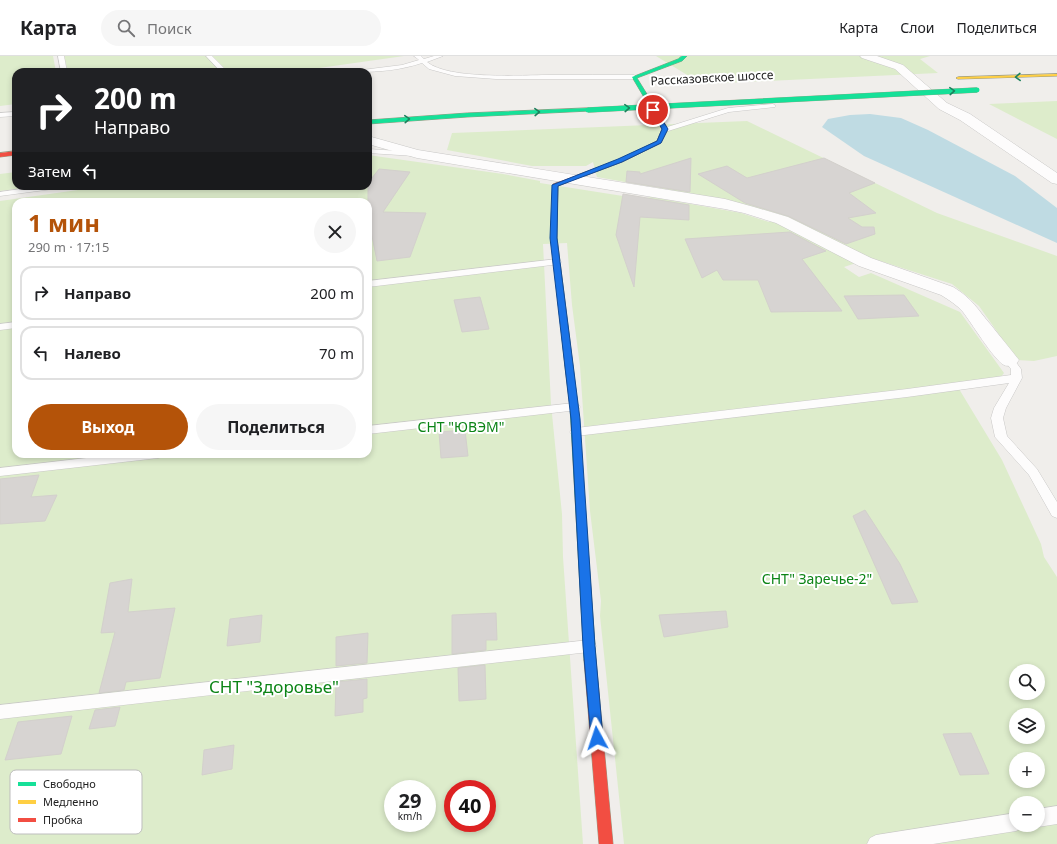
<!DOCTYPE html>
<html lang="ru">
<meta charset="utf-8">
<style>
body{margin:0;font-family:"Noto Sans",sans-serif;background:#f6f6f6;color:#202124;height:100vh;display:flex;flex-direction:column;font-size:15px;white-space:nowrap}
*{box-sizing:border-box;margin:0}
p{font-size:13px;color:#757577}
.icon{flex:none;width:22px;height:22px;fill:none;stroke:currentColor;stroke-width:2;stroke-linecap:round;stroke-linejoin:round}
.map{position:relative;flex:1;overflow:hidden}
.drawer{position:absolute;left:12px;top:142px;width:360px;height:260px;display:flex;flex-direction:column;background:#fff;border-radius:12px;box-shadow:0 2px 6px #0003}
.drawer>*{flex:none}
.hud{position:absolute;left:12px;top:12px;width:360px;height:122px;border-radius:12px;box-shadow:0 2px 6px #0003;background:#202124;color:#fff;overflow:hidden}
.fabs{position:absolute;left:1009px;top:608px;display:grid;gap:8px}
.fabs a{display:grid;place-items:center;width:36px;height:36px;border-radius:50%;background:#fff;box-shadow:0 2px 6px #0003;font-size:20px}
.speed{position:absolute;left:384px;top:724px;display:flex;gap:8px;font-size:20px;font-weight:700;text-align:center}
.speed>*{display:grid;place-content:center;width:52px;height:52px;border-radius:50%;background:#fff;box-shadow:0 2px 6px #0003;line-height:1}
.speed small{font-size:10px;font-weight:400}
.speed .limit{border:6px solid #d22;background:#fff;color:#111}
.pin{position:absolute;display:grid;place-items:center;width:34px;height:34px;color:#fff;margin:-17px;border:2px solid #fff;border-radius:50%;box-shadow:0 1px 4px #0007}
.me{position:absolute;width:44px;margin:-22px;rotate:355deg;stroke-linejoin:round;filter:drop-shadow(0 0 3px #0008)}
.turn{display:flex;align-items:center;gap:14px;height:84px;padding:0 16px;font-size:18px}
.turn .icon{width:52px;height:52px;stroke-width:2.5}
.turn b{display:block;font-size:28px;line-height:34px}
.then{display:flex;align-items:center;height:38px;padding:0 16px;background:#0003;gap:8px;font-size:15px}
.round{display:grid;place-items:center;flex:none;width:42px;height:42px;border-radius:21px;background:#f6f6f6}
.summary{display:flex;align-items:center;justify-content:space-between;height:68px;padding:0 16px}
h1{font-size:24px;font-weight:700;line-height:30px;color:#b45309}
.primary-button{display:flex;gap:8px;margin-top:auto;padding:8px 16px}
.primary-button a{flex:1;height:46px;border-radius:24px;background:#b45309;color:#fff;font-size:16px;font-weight:700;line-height:46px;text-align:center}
.primary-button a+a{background:#f6f6f6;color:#202124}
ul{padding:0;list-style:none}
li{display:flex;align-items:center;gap:12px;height:54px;margin:0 8px 6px;padding:0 8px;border:2px solid #e0e0e0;border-radius:12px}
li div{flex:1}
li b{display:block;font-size:15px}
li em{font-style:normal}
header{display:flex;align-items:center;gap:24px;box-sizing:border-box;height:56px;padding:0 20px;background:#fff;border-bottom:1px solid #e0e0e0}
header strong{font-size:19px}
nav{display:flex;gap:22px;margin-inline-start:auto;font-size:14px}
.search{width:280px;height:36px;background:#f6f6f6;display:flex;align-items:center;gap:10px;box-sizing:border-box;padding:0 14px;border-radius:22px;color:#757577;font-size:15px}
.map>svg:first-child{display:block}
.grass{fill:#ddeccb;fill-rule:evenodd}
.water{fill:#bfdbe3}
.building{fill:#d7d4d2;stroke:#d3d0cc}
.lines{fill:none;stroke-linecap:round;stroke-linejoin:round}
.lane-casing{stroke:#c9c8c7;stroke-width:1}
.street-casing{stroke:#c9c8c7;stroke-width:1}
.fast-casing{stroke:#999a82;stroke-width:1}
.slow-casing{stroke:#999a82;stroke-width:1}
.jam-casing{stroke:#999a82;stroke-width:1}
.lane{fill:#fdfcfc;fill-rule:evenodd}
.street{fill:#fdfcfc;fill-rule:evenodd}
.fast{fill:#16e098;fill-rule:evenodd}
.slow{fill:#ffcf43;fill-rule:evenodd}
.jam{fill:#f24e42;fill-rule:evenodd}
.fast-bridge-casing{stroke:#a79c86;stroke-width:5.5;stroke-linecap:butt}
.fast-bridge{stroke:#16e098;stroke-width:5}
.oneway{stroke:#1c815d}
.route{fill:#1a73e8;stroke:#114b97}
.labels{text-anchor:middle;stroke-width:4;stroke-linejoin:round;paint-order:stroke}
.far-street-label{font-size:12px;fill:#222;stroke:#fff}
.park-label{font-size:14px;fill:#0c8416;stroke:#fff}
.near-park-label{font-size:17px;fill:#0c8416;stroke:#fff}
.key{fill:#fff;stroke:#bdbdbd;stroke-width:1}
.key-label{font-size:11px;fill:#222}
</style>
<header>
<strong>Карта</strong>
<div class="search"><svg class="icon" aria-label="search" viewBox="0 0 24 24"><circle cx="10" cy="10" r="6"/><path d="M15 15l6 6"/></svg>Поиск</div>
<nav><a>Карта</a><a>Слои</a><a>Поделиться</a></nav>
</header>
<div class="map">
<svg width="1057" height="788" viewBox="0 0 1057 788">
<rect width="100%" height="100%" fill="#f0eeeb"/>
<g class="grass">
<polygon points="0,0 53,0 56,16 16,16 16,48 0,50"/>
<polygon points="64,0 404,0 298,15 296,13 279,16 68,16"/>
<polygon points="656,0 930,0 920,3 938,17 702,28"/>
<polygon points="1057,45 1057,83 989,48"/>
<path d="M747 65 937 157 1057 200V300L1034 305 1017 304 979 250 952 228 871 202 844 211 859 221 871 217 960 256 1004 317 1000 322 956 328 1002 404 1041 488 1044 501 1057 521V788H624L600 560 601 545 590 455 580 310 572 249 567 187 543 188 551 348 562 458 563 501 583 788H0V145L106 130H368V99L503 118 540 125V127L642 143 651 141 741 157 769 166 782 159C721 142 659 132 597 121L593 106 586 110H532L447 94 452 77ZM16 146H368V398H16ZM1016 615H1038V637H1016ZM1016 659H1038V681H1016ZM1016 703H1038V725H1016ZM393 733H427V767H393ZM453 733H487V767H453ZM1016 747H1038V769H1016Z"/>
<polygon points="16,116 16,130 42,130 0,135 0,118"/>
</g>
<polygon class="water" points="870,58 901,62 928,74 1015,120 1057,152 1057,187 864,100 822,71 828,63 850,59"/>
<g class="building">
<polygon points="691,102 690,136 626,126 627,115 640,116 640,118"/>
<polygon points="824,102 875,127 849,137 876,157 848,162 862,171 874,171 875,178 846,188 788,160 745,147 698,118 727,110 747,122"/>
<polygon points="379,113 410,116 383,156 426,157 410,201 377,205 371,175 368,179 368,127"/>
<polygon points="623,138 689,149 689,164 640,161 634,231 616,179"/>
<polygon points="790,176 826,195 802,203 842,255 771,256 758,224 723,224 717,214 702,222 685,183"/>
<polygon points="904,239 919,260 858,263 844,240"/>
<polygon points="480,241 489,273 462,276 454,244"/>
<polygon points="465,374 468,400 441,402 439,376"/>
<polygon points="39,419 31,441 57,439 45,465 0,468 0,423"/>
<polygon points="865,454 900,508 918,546 892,548 853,460"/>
<polygon points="132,523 128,556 175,552 160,622 126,626 124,634 99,637 115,576 101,577 110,527"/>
<polygon points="726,555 728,571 664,581 659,559"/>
<polygon points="496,557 497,584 486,584 486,594 452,598 452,559"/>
<polygon points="262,559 260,586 227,590 230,563"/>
<polygon points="368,577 367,607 336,610 336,581"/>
<polygon points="485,609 486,643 459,645 458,612"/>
<polygon points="367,623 367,642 363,643 363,656 335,660 336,626"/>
<polygon points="120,651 115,670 89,673 95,654"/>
<polygon points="72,660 61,698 5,704 18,666"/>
<polygon points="971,677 989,718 960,719 943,678"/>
<polygon points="234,689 232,713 202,719 204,694"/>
</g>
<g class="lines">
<g class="lane-casing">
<g id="lane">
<polygon points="58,0 64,0 67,16 61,16"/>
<polygon points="206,0 212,0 228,16 221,16"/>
<path d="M414 0H421L424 3 434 0H443L427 6C449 24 522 19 551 19 579 19 606 19 634 19L637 21 634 23H496L455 20 429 13 422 7C401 14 379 16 359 16L362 14 402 9 419 4Z"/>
<polygon points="773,48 776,50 775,51 729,56 668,75 665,75 661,73 728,52"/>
<polygon points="16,56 16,60 0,61 0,57"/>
<polygon points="368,93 415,96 419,98 415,100 368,97"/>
<polygon points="42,130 64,130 60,132 0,140 0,136"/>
<polygon points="557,203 560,204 562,206 560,208 368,231 368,225"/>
<polygon points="16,266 16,272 0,274 0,268"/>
<polygon points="1009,301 1013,302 1021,313 1022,322 1006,352 1003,362 1007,380 1037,413 1057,446 1057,462 1052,460 1029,419 995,381 991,362 994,352 1009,327 907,341 576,380 572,379 570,376 572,373 576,372 907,333 1011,319 1011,313 1004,304"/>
<polygon points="574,347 578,348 580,351 578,354 368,378 368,370"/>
<polygon points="121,398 164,398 162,401 158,402 0,420 0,412"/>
<polygon points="589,584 594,585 596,590 594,595 589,596 0,663 0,649"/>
<polygon points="1057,750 1057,768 1038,771 1034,769 1038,769 1038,753"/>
<polygon points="1016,757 1016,769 1024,769 1022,772 1016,775 933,788 867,788 870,782 876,779"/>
</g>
</g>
<g class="street-casing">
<g id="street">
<polygon points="860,0 877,0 903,9 947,47 970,58 1057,117 1057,128 1052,127 960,64 939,53 895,13 862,2"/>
<path d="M368 80 418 94 725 143 754 151 788 161 871 202 953 231C973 243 977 253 991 269 1000 281 1010 292 1019 304L1016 308C1012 309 1008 311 1004 309 994 304 971 266 963 256 957 249 949 244 941 239L859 210 776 167 744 157 725 153 417 102 368 88Z"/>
</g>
</g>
<g class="fast-casing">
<g id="fast">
<polygon points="682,0 687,0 682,5 637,22 663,64 658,65 632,21 678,3"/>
<polygon points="588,52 590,53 590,55 467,61 368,68 368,64 467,57"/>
<polygon points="566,308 572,308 573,310 578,351 596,604 594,608 590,609 586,608 584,604 570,351 565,310"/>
</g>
</g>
<g class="slow-casing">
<g id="slow">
<polygon points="1057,18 1057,20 958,23 956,22 958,21"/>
<polygon points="554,163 557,165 557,182 573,310 569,312 565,310 551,182 551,165"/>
</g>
</g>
<g class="jam-casing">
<g id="jam">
<polygon points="658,63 662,63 668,73 661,87 622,106 558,130 557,165 552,166 553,128 618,104 657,85 662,73 657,64"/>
<polygon points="16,95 16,99 0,101 0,97"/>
<polygon points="590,599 594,600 596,604 613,788 599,788 584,604 586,600"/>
</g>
</g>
<use href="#lane" class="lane"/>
<use href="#street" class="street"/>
<use href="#fast" class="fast"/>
<use href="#slow" class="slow"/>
<use href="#jam" class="jam"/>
<g class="fast-bridge-casing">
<polyline id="fast-bridge" points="588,54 977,34"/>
</g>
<use href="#fast-bridge" class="fast-bridge"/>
</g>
<defs><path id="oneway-chevron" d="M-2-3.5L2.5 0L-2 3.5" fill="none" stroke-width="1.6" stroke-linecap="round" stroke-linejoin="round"/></defs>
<g class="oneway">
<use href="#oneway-chevron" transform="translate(1018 21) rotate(178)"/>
<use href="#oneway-chevron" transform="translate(952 35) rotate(-3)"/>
<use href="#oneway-chevron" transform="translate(627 52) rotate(-3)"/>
<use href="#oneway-chevron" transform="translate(537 56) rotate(-2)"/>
<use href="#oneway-chevron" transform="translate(407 63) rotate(-4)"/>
</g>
<polygon class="route" points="651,53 655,53 668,73 661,87 622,106 558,130 557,182 580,363 595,590 603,682 601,686 597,687 593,686 591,682 583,590 571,363 550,182 552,129 618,103 657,85 662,73 650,54"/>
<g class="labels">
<g class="far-street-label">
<text transform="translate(712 22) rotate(-3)" y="4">Рассказовское шоссе</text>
</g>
<g class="park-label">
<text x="461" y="376">СНТ "ЮВЭМ"</text>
<text x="817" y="528">СНТ" Заречье-2"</text>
</g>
<g class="near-park-label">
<text x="274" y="637">СНТ "Здоровье"</text>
</g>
</g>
<rect x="10" y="714" width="132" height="64" rx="6" class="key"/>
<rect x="18" y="726" width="18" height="4" fill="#16e098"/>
<rect x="18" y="744" width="18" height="4" fill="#ffcf43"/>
<rect x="18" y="762" width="18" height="4" fill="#f24e42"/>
<g class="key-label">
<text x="43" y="732">Свободно</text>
<text x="43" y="750">Медленно</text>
<text x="43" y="768">Пробка</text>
</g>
</svg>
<div class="fabs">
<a><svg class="icon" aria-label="search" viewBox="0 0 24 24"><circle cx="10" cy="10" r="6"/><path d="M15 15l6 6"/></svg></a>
<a><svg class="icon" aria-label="layers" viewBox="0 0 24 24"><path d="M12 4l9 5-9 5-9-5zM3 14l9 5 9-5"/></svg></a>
<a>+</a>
<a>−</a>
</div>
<div class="speed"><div>29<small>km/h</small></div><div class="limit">40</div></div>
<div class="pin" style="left:653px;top:54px;background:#d93025"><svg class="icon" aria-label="arrive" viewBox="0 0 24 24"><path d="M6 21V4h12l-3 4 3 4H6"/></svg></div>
<svg class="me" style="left:597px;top:682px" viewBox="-20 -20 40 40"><path d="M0-17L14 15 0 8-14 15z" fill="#1a73e8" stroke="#fff" stroke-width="4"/></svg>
<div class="hud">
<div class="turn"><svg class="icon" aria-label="right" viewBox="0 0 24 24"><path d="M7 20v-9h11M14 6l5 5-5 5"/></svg><div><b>200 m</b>Направо</div></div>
<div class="then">Затем<svg class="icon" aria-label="left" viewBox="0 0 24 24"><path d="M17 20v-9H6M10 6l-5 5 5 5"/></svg></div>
</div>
<section class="drawer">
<div class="summary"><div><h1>1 мин</h1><p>290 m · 17:15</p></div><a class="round"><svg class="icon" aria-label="close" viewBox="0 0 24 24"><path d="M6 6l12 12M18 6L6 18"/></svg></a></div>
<ul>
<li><svg class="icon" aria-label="right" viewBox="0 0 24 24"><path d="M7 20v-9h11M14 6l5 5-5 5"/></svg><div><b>Направо</b></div><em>200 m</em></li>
<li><svg class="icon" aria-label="left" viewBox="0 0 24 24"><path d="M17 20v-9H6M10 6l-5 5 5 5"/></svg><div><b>Налево</b></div><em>70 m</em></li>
</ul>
<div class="primary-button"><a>Выход</a><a>Поделиться</a></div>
</section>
</div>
